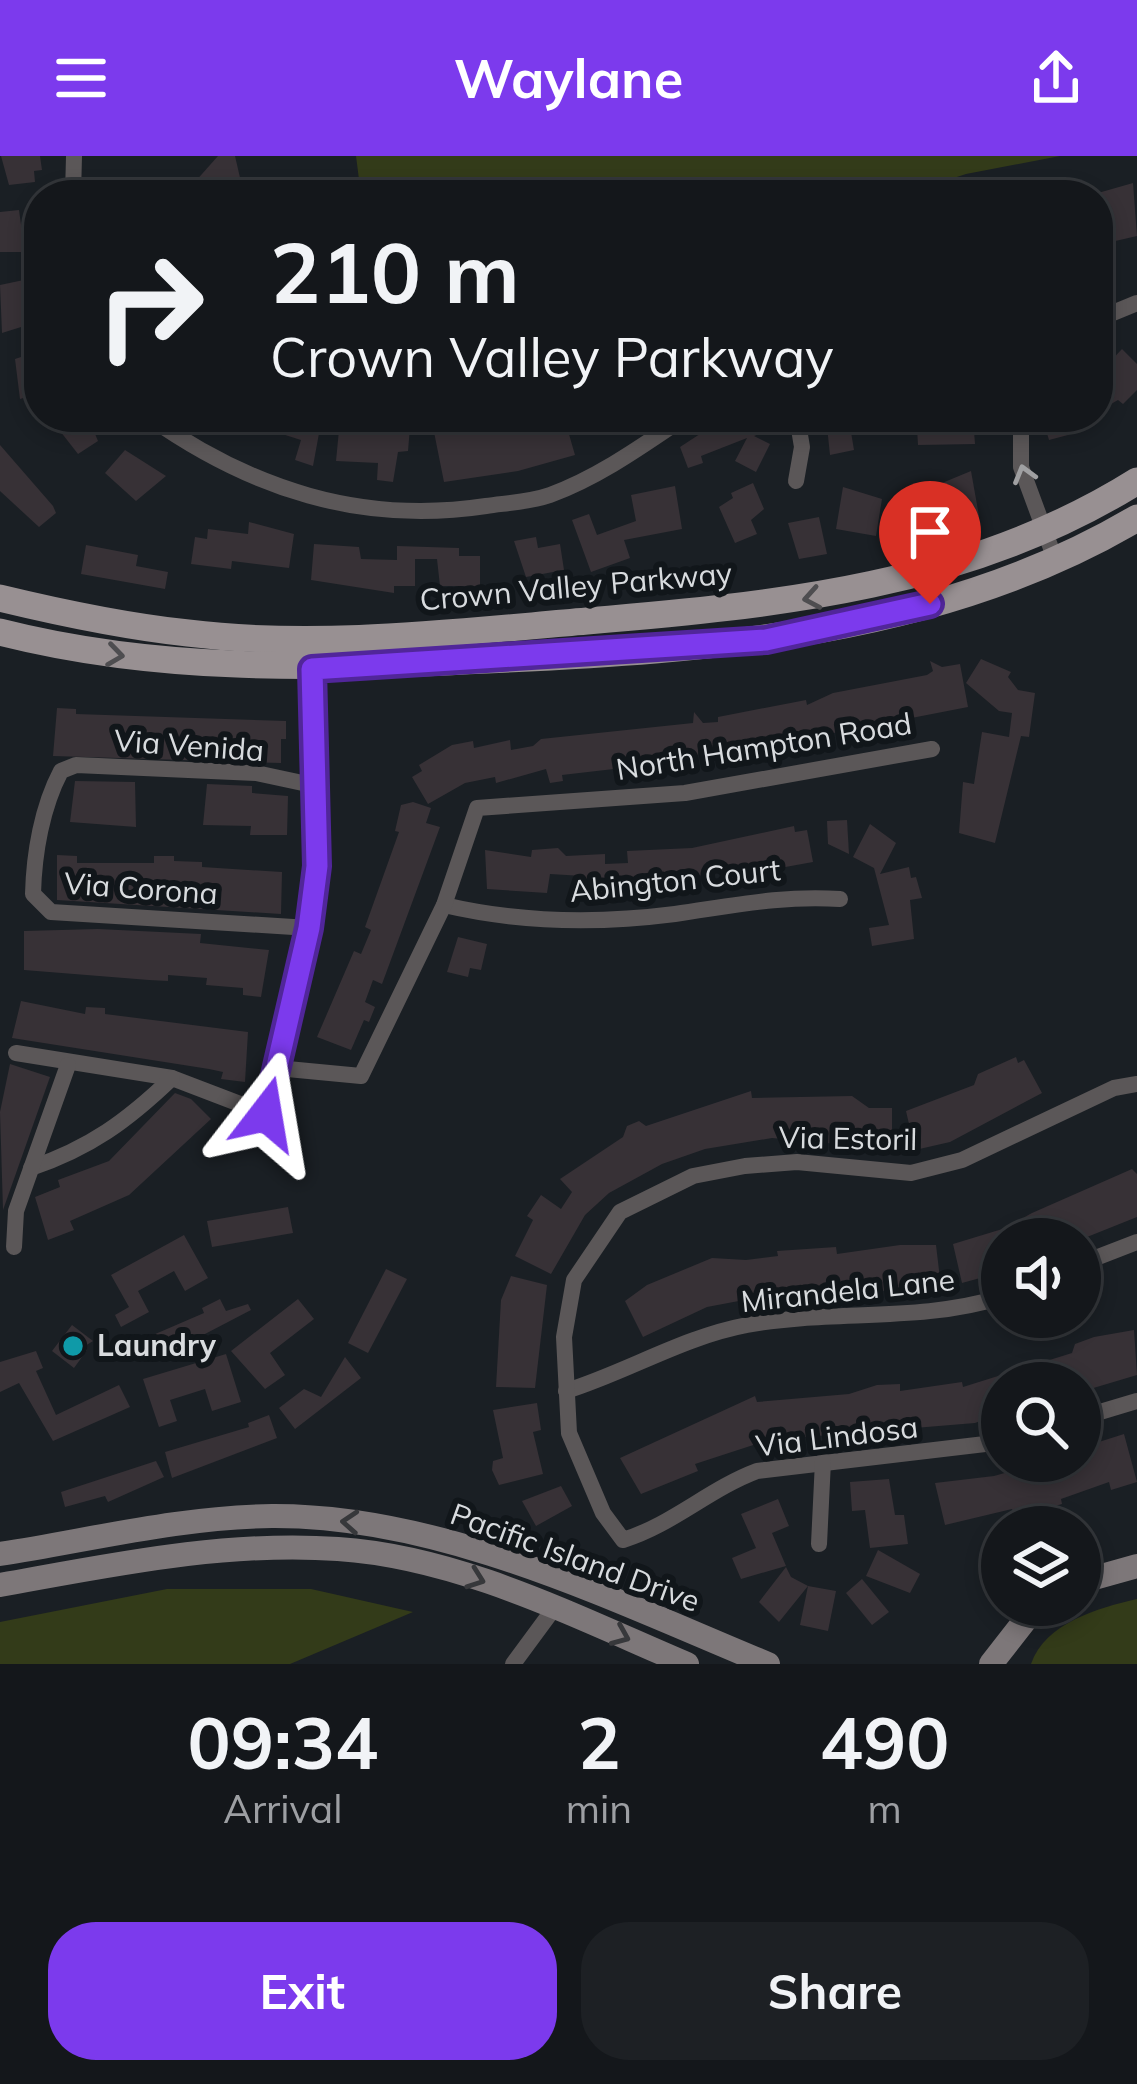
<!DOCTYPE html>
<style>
body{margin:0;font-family:Mulish,sans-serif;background:#1d2024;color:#f1f3f6;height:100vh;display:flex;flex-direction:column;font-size:45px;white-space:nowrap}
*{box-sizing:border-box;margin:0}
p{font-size:39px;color:#9d9fa3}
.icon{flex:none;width:66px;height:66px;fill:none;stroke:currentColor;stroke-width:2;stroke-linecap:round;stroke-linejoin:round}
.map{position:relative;height:1508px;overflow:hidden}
.side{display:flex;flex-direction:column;background:#14171b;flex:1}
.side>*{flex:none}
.top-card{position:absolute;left:24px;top:24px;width:1089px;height:252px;border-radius:48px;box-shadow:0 6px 18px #0003,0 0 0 3px #33363a;background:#14171b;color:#f1f3f6;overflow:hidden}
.controls{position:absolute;left:981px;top:1062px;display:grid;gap:24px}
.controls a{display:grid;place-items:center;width:120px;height:120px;border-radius:50%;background:#14171b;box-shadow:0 6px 18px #0003,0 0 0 3px #33363a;font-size:60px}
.pin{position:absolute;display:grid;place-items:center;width:102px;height:102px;color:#fff;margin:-123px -51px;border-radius:50% 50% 50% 0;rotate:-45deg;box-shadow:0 0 12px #0007}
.pin .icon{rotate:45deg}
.me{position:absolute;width:132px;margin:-66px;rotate:14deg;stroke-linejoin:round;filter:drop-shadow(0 0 9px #0008)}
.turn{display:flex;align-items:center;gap:42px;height:252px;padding:0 48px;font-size:54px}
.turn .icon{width:156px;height:156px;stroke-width:2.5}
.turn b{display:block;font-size:84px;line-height:102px}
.eta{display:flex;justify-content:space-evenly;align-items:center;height:204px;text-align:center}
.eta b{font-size:72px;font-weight:700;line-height:84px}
.cta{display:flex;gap:24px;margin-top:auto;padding:24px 48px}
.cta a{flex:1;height:138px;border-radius:48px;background:#7c3aed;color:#fff;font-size:48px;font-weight:700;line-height:138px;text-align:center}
.cta a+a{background:#1d2024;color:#f1f3f6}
header{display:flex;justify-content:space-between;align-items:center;height:156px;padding:0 48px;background:#7c3aed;color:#fff;font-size:54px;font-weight:700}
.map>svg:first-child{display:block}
.green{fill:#333b19}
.building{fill:#373136}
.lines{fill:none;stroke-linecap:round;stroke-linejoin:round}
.street{stroke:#5b5758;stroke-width:16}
.secondary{stroke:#7d7779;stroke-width:24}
.primary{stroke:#989092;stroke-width:27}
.oneway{stroke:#a0a0a2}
.oneway2{stroke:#4e4d50}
.oneway3{stroke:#37383b}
.route-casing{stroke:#51269a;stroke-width:30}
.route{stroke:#7c3aed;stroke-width:21}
.culture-dot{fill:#0f9aa8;stroke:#11161a;stroke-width:4.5}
.labels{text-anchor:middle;stroke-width:12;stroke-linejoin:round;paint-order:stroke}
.street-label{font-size:30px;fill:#d8dbde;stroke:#11161a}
.poi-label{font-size:30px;font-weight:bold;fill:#d8dbde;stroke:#11161a;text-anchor:start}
</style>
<header><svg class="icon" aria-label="menu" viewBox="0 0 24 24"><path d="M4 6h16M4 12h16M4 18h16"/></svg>Waylane<svg class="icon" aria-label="share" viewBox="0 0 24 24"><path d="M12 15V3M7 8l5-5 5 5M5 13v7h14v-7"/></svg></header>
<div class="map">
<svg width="1137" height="1508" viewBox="0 0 1137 1508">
<rect width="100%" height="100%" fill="#1a1f24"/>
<g class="green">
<polygon points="356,0 1060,0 966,18 902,39 361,39"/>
<polygon points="167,1433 311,1433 413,1456 290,1508 0,1508 0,1466"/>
<path d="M1137 1443V1508H1031C1045 1467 1098 1452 1137 1443Z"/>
</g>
<g class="building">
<polygon points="1,0 40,0 42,14 34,15 35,26 9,29"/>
<polygon points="218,0 235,0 244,39 210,39 194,27"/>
<polygon points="1133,27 1137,80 1098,89 1098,37"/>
<polygon points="19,54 22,76 39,74 39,96 0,96 0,56"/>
<polygon points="38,121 37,166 2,177 0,129"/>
<polygon points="1122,193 1137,208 1137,234 1123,248 1118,244 1111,248 1098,236 1098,201 1107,209"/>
<polygon points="39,195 39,237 20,243 15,203"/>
<polygon points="60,261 88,261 98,285 78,298 53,266"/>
<polygon points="263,261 322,261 313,310 295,304 301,284 260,271"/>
<polygon points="540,261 564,261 575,299 518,315 444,326 433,271 451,267 453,277"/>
<polygon points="726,261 764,276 754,280 770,288 756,316 735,305 747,282 701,300 703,307 688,312 680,291"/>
<polygon points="826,261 896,261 897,266 851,276 854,294 830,299"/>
<polygon points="906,261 973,262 975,288 918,289 917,272 907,273"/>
<polygon points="1052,261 1094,261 1068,279 1049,284 1044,267"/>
<polygon points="383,268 410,271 408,295 398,296 393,326 377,324 378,307 336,305 339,274 361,276 362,270"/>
<polygon points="0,289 53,350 56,357 39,371 0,335"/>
<polygon points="125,294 166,320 136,345 105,317"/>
<polygon points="971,315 979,360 945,372 930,332"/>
<polygon points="753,327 764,353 751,364 757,378 735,387 719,351 733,342 731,337"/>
<polygon points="675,330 682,373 624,384 630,402 591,416 572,364 589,358 597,379 636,365 631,339"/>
<polygon points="843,331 882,343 876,380 836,373"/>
<polygon points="819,361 827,398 799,403 788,367"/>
<polygon points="249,366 294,378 289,412 232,405 231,413 191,408 195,381 207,383 208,373 248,378"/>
<polygon points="536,381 538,392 560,388 564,414 526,421 514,385"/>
<polygon points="314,388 359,391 361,403 397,404 397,390 459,392 459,400 480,400 480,430 440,430 437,403 415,403 415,430 394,430 394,437 311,424"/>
<polygon points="86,389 138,399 136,410 168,416 165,433 81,418"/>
<polygon points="981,503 1011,516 1008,521 1018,534 1035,537 1029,581 1021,580 995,687 959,677 963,626 974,628 982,576 1009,581 1012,557 999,555 966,527"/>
<polygon points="930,505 942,511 960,508 968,551 860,572 861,579 844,582 843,575 752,594 753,600 735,603 731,586 698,592 698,610 657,608 562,619 563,625 550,627 546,613 496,627 495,621 465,627 428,648 412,621 422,615 419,609 452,589 473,585 474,592 510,584 511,594 533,590 541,583 693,567 694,556 703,567 718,566 718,561 806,544 807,549 833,537 927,519 933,515"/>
<polygon points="57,552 76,553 76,558 286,565 286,583 281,583 281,607 53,600"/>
<polygon points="75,625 135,626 136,671 70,666"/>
<polygon points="207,628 252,630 252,637 288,640 287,679 250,679 251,670 203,669"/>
<polygon points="413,646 431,652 426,667 440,671 382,828 373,824 365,846 375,851 369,866 364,864 351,894 317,881 354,795 361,798 371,774 365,771 399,676 395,675 401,649"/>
<polygon points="847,664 849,698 828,688 827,665"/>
<polygon points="870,668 896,687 880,718 909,711 911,722 916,721 922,742 910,744 914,783 872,790 869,772 889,769 874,712 853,701"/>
<polygon points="794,670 795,676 807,674 813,706 742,719 743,725 726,728 721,716 686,722 688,735 596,737 587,736 583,720 550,718 547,737 487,733 485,694 531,701 532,694 558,692 566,700 605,698 605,708 628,707 627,695 692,692"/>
<polygon points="57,699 77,700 77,707 154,707 154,700 174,700 174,705 202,706 202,711 282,716 281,758 57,744"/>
<polygon points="98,773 201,778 200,787 269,794 261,841 243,839 243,832 206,829 207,822 168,819 168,825 149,824 24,814 24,775"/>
<polygon points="458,781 487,788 481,814 470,812 468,821 447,816"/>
<polygon points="21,845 85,858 86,851 105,852 105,858 248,876 245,926 221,923 223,916 209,913 12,882"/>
<polygon points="1016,901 1018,907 1024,904 1042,937 950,986 915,994 906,955 974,929 978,918"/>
<polygon points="10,908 50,921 3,1054 0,956"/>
<polygon points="751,935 752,942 852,940 869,952 892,952 892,993 772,982 705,993 662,1008 609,1037 585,1059 551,1118 515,1100 533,1064 527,1060 541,1039 561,1053 572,1036 560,1023 623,981 627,970 639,965 646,970"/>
<polygon points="175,937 191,943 211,963 129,1039 70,1065 74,1074 48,1084 35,1041 60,1031 58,1024 109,1005"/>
<polygon points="1132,1013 1137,1018 1137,1061 1082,1083 1002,1083 1002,1116 962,1127 953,1088 1025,1066 1023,1062 1032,1057"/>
<polygon points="288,1051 293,1077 212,1091 207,1065"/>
<polygon points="184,1079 208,1122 185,1135 174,1115 138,1135 149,1156 121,1171 115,1159 129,1151 111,1119"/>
<polygon points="900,1089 936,1089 941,1131 744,1144 707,1151 643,1181 625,1145 647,1129 712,1102 746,1104 778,1100 777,1095 836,1091 837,1098"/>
<polygon points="386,1113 407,1123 368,1197 348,1187"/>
<polygon points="511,1120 547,1129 535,1232 496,1231 501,1144"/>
<polygon points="220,1143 226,1155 248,1148 251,1154 157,1203 146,1182 204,1157 202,1152"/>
<polygon points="298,1143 314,1163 270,1197 285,1219 265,1233 231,1195"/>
<polygon points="72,1169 93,1185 85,1190 87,1194 74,1212 52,1195"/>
<polygon points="1134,1174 1137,1219 1080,1236 1080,1227 1002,1227 1002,1257 975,1267 769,1284 695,1308 698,1315 641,1338 620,1302 755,1240 757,1246 849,1238 877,1229 900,1228 900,1235 962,1226 963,1231 1072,1197 1075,1188 1094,1181"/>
<polygon points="36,1195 43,1212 36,1215 56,1259 119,1229 130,1251 53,1285 19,1227 0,1236 0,1206"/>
<polygon points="226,1198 241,1246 212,1255 205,1233 170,1244 177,1265 159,1271 143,1223"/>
<polygon points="345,1201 361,1222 295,1273 279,1252 304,1233 321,1241"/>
<polygon points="537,1247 541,1274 533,1276 543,1318 499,1329 492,1314 493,1305 503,1302 493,1254"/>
<polygon points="269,1259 277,1282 172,1322 165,1296 249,1271 248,1267"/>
<polygon points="1124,1278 1137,1326 1111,1334 1109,1326 1061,1343 1062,1348 1015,1361 1012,1353 945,1369 935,1327 994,1320 1047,1305 1080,1305 1080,1292"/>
<polygon points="156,1305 164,1321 108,1346 105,1340 65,1351 61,1336"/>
<polygon points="889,1323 895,1359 904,1359 908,1388 870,1392 865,1354 852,1355 850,1326"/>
<polygon points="561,1330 572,1350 536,1370 522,1345"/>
<polygon points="778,1343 789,1370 772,1377 786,1410 741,1423 732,1402 756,1392 741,1358"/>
<polygon points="878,1394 920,1418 910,1437 866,1420"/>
<polygon points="786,1411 791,1421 808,1430 779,1466 759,1446"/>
<polygon points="862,1423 889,1456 872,1469 846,1437"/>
<polygon points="808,1430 836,1435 828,1475 800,1469"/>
</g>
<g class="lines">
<g class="street">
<polyline points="73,39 74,0"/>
<polyline points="1098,163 1137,147"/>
<path d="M149 261C251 333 361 369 486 350 507 347 530 346 550 339 599 321 642 290 685 261"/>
<polyline points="1021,261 1021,311 1055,403"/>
<polyline points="796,325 802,291 797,261"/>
<path d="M444 749C521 767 597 768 675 758 732 750 782 739 840 743"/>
<path d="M309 772 51 756 33 738C34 697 42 651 61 615L76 609 256 617 312 629"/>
<polyline points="16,897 172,922 266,958 309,772 317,710 312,513"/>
<polyline points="277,912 361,920 444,749 477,652 685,637 932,593"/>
<path d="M31 1012C90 992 127 965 172 922"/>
<polyline points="14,1091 16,1055 68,909"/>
<polyline points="1080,1108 1137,1086"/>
<path d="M566 1235C627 1216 683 1181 747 1169 832 1153 918 1167 1002 1141"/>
<polyline points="1080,1262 1137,1245"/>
<path d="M1002 1286 757 1315C709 1333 672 1369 623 1384L603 1357 569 1277 564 1181 574 1124 620 1056 693 1020 745 1010 797 1006 911 1017 962 1004 1114 932 1137 928"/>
<polyline points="819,1388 823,1305"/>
<polyline points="513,1508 555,1451"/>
</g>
<g class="secondary">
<path d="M0 1398C90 1384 180 1361 272 1360 442 1359 613 1444 768 1508"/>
<polyline points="1080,1426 1137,1410"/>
<path d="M0 1429C112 1409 224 1385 338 1393 460 1401 576 1461 687 1508"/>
<polyline points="991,1508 1037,1449"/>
</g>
<g class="primary">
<path d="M0 442C62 457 124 470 188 477 318 493 457 476 587 465 778 449 970 430 1137 325"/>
<path d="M0 476C161 517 323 512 487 504 710 494 940 479 1137 362"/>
</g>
</g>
<defs><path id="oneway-chevron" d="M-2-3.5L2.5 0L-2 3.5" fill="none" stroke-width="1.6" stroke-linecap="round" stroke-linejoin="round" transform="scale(3)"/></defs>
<use class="oneway" href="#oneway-chevron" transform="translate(1024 318) rotate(-106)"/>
<g class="oneway2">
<use href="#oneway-chevron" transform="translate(812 442) rotate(170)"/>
<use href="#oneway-chevron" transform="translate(115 499) rotate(8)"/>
</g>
<g class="oneway3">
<use href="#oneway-chevron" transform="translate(350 1366) rotate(-176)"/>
<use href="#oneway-chevron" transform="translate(476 1423) rotate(20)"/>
<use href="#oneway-chevron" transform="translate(621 1480) rotate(23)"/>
</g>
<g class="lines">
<g class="route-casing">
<polyline id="route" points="266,958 309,772 317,710 312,513 766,484 930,448"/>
</g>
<use href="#route" class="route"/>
</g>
<circle class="culture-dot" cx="73" cy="1190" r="12"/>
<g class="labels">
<g class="street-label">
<text transform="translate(576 431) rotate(-5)" y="10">Crown Valley Parkway</text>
<text transform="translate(189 590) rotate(4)" y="10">Via Venida</text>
<text transform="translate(764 591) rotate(-9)" y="10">North Hampton Road</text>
<text transform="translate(675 725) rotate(-6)" y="10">Abington Court</text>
<text transform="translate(141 733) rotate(4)" y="10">Via Corona</text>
<text transform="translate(848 983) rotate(1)" y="10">Via Estoril</text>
<text transform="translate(848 1135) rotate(-6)" y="10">Mirandela Lane</text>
<text transform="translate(837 1281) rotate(-7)" y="10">Via Lindosa</text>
<text transform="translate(575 1402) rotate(20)" y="10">Pacific Island Drive</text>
</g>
<g class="poi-label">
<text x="97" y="1200">Laundry</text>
</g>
</g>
</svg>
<div class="controls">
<a><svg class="icon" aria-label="sound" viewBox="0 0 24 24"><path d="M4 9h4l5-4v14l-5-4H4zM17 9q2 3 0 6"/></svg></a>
<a><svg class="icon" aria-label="search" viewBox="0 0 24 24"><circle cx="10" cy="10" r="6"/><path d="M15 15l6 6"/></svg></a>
<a><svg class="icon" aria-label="layers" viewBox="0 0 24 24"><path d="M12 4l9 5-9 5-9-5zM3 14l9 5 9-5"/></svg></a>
</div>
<div class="pin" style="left:930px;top:448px;background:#d93025"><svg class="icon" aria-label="arrive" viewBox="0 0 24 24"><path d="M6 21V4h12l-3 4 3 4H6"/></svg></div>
<svg class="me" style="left:266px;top:958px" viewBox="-20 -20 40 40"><path d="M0-17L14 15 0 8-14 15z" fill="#7c3aed" stroke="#fff" stroke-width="4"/></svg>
<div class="top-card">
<div class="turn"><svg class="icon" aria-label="right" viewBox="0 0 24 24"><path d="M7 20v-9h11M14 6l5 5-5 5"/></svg><div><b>210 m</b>Crown Valley Parkway</div></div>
</div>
</div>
<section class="side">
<div class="eta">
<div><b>09:34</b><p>Arrival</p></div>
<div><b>2</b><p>min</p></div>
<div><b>490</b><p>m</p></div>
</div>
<div class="cta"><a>Exit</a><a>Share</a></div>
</section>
